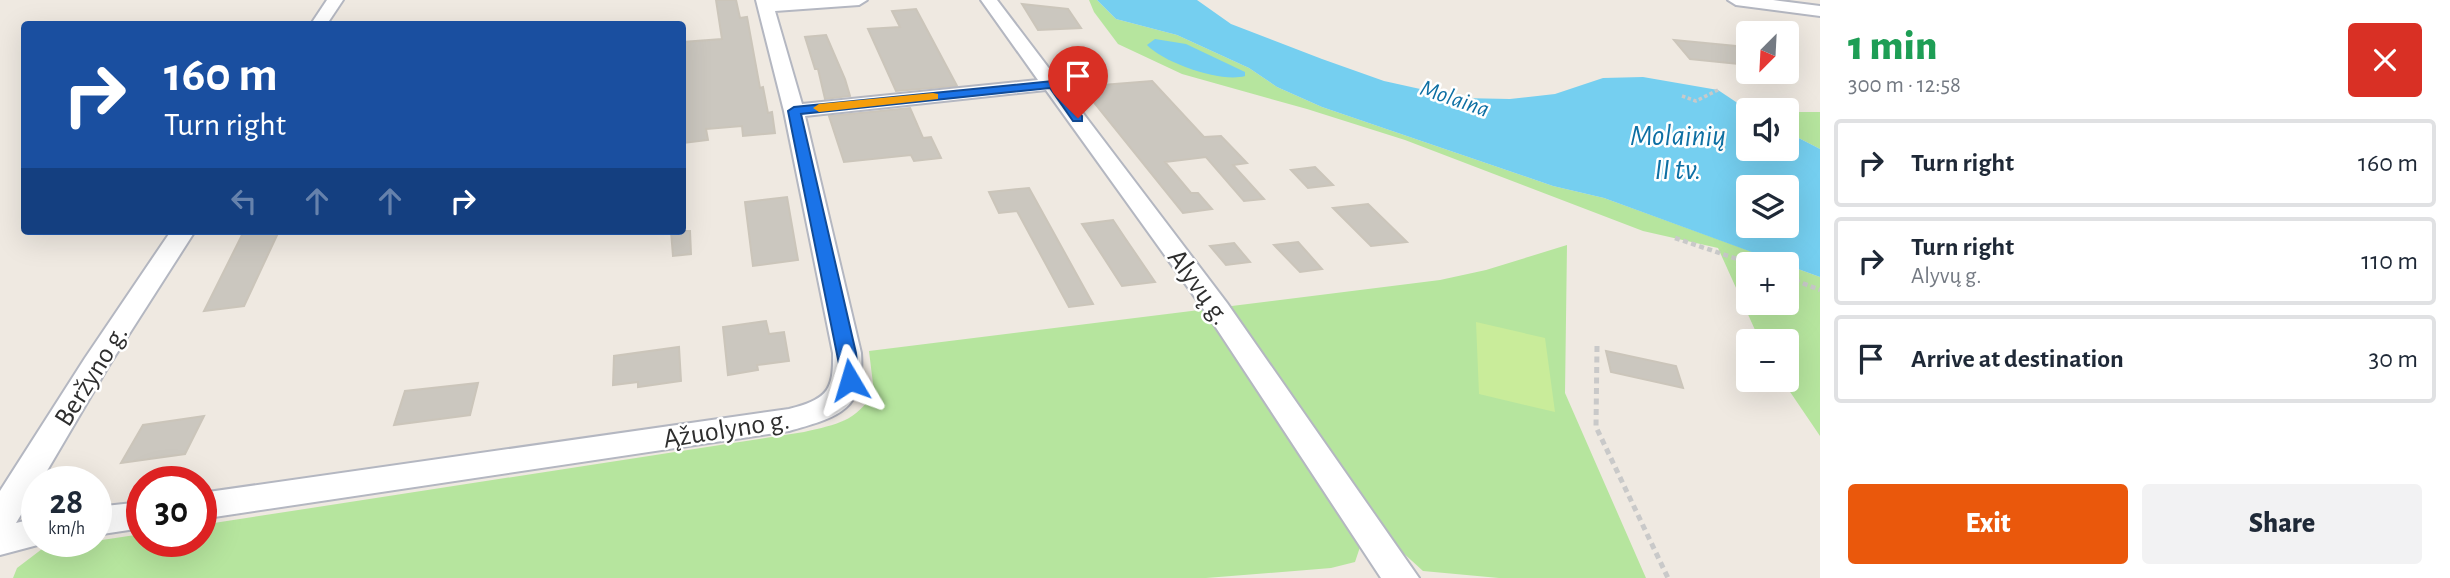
<!DOCTYPE html>
<meta charset="utf-8">
<style>
body{margin:0;font-family:"Alegreya Sans",sans-serif;background:#f2f2f3;color:#1f2937;height:100vh;display:flex;flex-direction:column;font-size:26px;white-space:nowrap}
*{box-sizing:border-box;margin:0}
p{font-size:23px;color:#747a83}
.icon{flex:none;width:38px;height:38px;fill:none;stroke:currentColor;stroke-width:2;stroke-linecap:round;stroke-linejoin:round}
.map{position:relative;flex:1;overflow:hidden}
.sheet{display:flex;flex-direction:column;background:#fff;width:630px}
.sheet>*{flex:none}
.banner{position:absolute;left:21px;top:21px;width:665px;height:214px;border-radius:7px;box-shadow:0 7px 28px #0002;background:#1a4fa0;color:#fff;overflow:hidden}
.needle{width:46px;rotate:204deg}
.tools{position:absolute;left:1736px;top:21px;display:grid;gap:14px}
.tools a{display:grid;place-items:center;width:63px;height:63px;border-radius:7px;background:#fff;box-shadow:0 7px 28px #0002;font-size:35px}
.speed{position:absolute;left:21px;top:466px;display:flex;gap:14px;font-size:35px;font-weight:700;text-align:center}
.speed>*{display:grid;place-content:center;width:91px;height:91px;border-radius:50%;background:#fff;box-shadow:0 7px 28px #0002;line-height:1}
.speed small{font-size:18px;font-weight:400}
.speed .limit{border:10px solid #d22;background:#fff;color:#111}
.pin{position:absolute;display:grid;place-items:center;width:60px;height:60px;color:#fff;margin:-72px -30px;border-radius:50% 50% 50% 0;rotate:-45deg;box-shadow:0 0 7px #0007}
.pin .icon{rotate:45deg}
.me{position:absolute;width:77px;margin:-38px;rotate:353deg;stroke-linejoin:round;filter:drop-shadow(0 0 5px #0008)}
.turn{display:flex;align-items:center;gap:24px;height:147px;padding:0 28px;font-size:32px}
.turn .icon{width:91px;height:91px;stroke-width:2.5}
.turn b{display:block;font-size:49px;line-height:60px}
.lanes{display:flex;align-items:center;height:66px;padding:0 28px;background:#0003;justify-content:center;gap:35px;direction:ltr}
.lanes .off{opacity:.35}
.round{display:grid;place-items:center;flex:none;width:74px;height:74px;border-radius:7px;background:#f2f2f3}
.headline{display:flex;align-items:center;justify-content:space-between;height:119px;padding:0 28px}
h1{font-size:42px;font-weight:800;line-height:52px;color:#1e9e55}
.button{display:flex;gap:14px;margin-top:auto;padding:14px 28px}
.button a{flex:1;height:80px;border-radius:7px;background:#ea580c;color:#fff;font-size:28px;font-weight:800;line-height:80px;text-align:center}
.button a+a{background:#f2f2f3;color:#1f2937}
ul{padding:0;list-style:none}
li{display:flex;align-items:center;gap:21px;height:88px;margin:0 14px 10px;padding:0 14px;border:4px solid #e0e1e3;border-radius:7px}
li div{flex:1}
li b{display:block;font-size:26px}
li em{font-style:normal}
main{display:flex;flex:1;min-height:0}
.map>svg:first-child{display:block}
.green{fill:#b6e59e}
.pitch{fill:#c9ec9a}
.water{fill:#75cff0;fill-rule:evenodd}
.building{fill:#cbc7bf;stroke:#cbc5ba;stroke-width:2}
.lines{fill:none;stroke-linecap:round;stroke-linejoin:round}
.street-casing{stroke:#b4b7c1;stroke-width:4}
.path-far2{stroke:#c9c9c9;stroke-width:3.5;stroke-dasharray:3.5 2.5;stroke-linecap:butt}
.path-far1{stroke:#c9c9c9;stroke-width:4.5;stroke-dasharray:5 3.5;stroke-linecap:butt}
.path{stroke:#c9c9c9;stroke-width:5;stroke-dasharray:6 4.5;stroke-linecap:butt}
.street{fill:#fff;fill-rule:evenodd}
.route{fill:#1a73e8;stroke:#114b97;stroke-width:2}
.slow{fill:#f59e0b}
.labels{text-anchor:middle;stroke-width:5;stroke-linejoin:round;paint-order:stroke}
.far-water-label{font-size:24px;font-style:italic;fill:#0d6fa3;stroke:#fff}
.street-label{font-size:28px;fill:#2e2e2e;stroke:#fff}
.water-label{font-size:30px;font-style:italic;fill:#0d6fa3;stroke:#fff}
</style>
<main>
<div class="map">
<svg width="1820" height="578" viewBox="0 0 1820 578">
<rect width="100%" height="100%" fill="#efe9e1"/>
<g class="green">
<polygon points="1089,0 1097,0 1116,19 1177,35 1249,68 1277,87 1322,107 1553,186 1604,198 1786,264 1748,264 1748,303 1787,303 1787,265 1820,277 1820,436 1782,380 1787,380 1787,341 1760,341 1718,248 1643,231 1405,140 1307,109 1182,74 1118,44 1094,12"/>
<polygon points="1787,112 1820,112 1820,149 1787,132"/>
<path d="M1567 245 1565 393 1646 578H1499L1423 571 1389 540 1351 521 1360 547 1355 562 1331 568 1206 578H13L17 568 42 549 142 534V541H201V525L804 432C838 424 855 422 874 392L869 351 1440 280 1486 270Z"/>
</g>
<polygon class="pitch" points="1476,322 1545,338 1555,412 1479,394"/>
<g class="water">
<path d="M1097 0H1197L1231 24 1322 59 1384 81 1461 98 1510 99 1555 94 1603 78 1643 77 1718 90 1748 110V149H1787V132L1820 149V277L1604 198 1553 186 1322 107 1277 87 1249 68 1177 35 1116 19ZM1748 187H1787V226H1748Z"/>
<path d="M1155 39 1186 44 1245 72V76C1221 83 1164 63 1147 45Z"/>
</g>
<g class="building">
<polygon points="716,0 736,0 740,18 747,17 760,88 763,87 768,113 772,112 775,133 743,136 742,126 706,129 708,140 682,143 685,99 683,42 722,39"/>
<polygon points="1022,4 1068,9 1081,28 1038,30"/>
<polygon points="916,9 957,86 896,91 868,29 900,27 892,11"/>
<polygon points="826,35 845,79 850,96 825,99 818,69 815,69 805,37"/>
<polygon points="1674,40 1736,46 1748,59 1748,65 1690,59"/>
<polygon points="1152,81 1204,137 1221,136 1247,163 1233,165 1264,199 1244,201 1206,157 1165,162 1191,193 1198,193 1212,209 1183,213 1088,95 1095,95 1088,86"/>
<polygon points="910,108 923,138 931,137 941,158 914,161 911,155 844,162 829,116"/>
<polygon points="1315,167 1333,185 1308,188 1291,170"/>
<polygon points="1029,188 1093,304 1069,307 1017,211 999,213 989,192"/>
<polygon points="787,197 798,260 753,266 745,202"/>
<polygon points="1368,204 1407,242 1371,246 1333,208"/>
<polygon points="1113,220 1125,238 1155,282 1122,286 1082,224"/>
<polygon points="244,231 279,231 244,306 204,311"/>
<polygon points="671,231 690,231 691,254 673,256"/>
<polygon points="1298,242 1322,269 1300,272 1274,245"/>
<polygon points="1234,243 1250,262 1226,265 1210,246"/>
<polygon points="766,321 769,334 784,332 789,361 757,365 758,370 728,375 723,327"/>
<polygon points="679,347 681,381 638,387 638,382 613,385 614,356"/>
<polygon points="1606,351 1676,366 1683,388 1611,372"/>
<polygon points="478,383 470,415 394,425 405,391"/>
<polygon points="204,416 185,454 121,463 143,425"/>
</g>
<g class="lines">
<g class="street-casing">
<g id="street">
<polygon points="327,0 343,0 327,24 311,24"/>
<path d="M756 0H867L859 5 775 11 802 104 1038 80 981 0H997L1227 303 1419 578H1381L1207 314 1046 90 805 116 861 353C865 411 838 417 789 431L201 519V493L789 409C826 399 834 392 833 353L784 111Z"/>
<polygon points="1728,0 1773,0 1820,6 1820,16 1736,5"/>
<polygon points="171,231 195,231 108,367 41,481 37,481 37,488 16,523 37,518 37,541 49,542 0,555 0,491 85,358"/>
<polygon points="142,502 142,528 96,535 96,507"/>
</g>
</g>
<polyline class="path-far2" points="1682,96 1696,101 1718,90"/>
<g class="path-far1">
<polyline points="1675,238 1752,264"/>
<polyline points="1787,277 1820,290"/>
</g>
<polyline class="path" points="1597,346 1596,427 1668,578"/>
<use href="#street" class="street"/>
</g>
<polygon class="route" points="1053,81 1057,82 1082,116 1082,121 1073,121 1050,88 801,114 856,353 859,380 850,386 843,384 788,111 794,107"/>
<polygon class="slow" points="933,93 938,94 938,99 819,112 813,108 819,104"/>
<g class="labels">
<g class="far-water-label">
<text transform="translate(1455 98) rotate(19)" y="8">Molaina</text>
</g>
<g class="street-label">
<text transform="translate(1200 286) rotate(54)" y="10">Alyvų g.</text>
<text transform="translate(90 375) rotate(-58)" y="10">Beržyno g.</text>
<text transform="translate(726 428) rotate(-9)" y="10">Ąžuolyno g.</text>
</g>
<g class="water-label">
<text x="1678" y="145">Molainių<tspan x="1678" dy="34">II tv.</tspan></text>
</g>
</g>
</svg>
<div class="tools">
<a><svg class="needle" viewBox="-14 -14 28 28"><path d="M0-13l5 13h-10z" fill="#e53935"/><path d="M0 13l5-13h-10z" fill="#747a83"/></svg></a>
<a><svg class="icon" aria-label="sound" viewBox="0 0 24 24"><path d="M4 9h4l5-4v14l-5-4H4zM17 9q2 3 0 6"/></svg></a>
<a><svg class="icon" aria-label="layers" viewBox="0 0 24 24"><path d="M12 4l9 5-9 5-9-5zM3 14l9 5 9-5"/></svg></a>
<a>+</a>
<a>−</a>
</div>
<div class="speed"><div>28<small>km/h</small></div><div class="limit">30</div></div>
<div class="pin" style="left:1078px;top:118px;background:#d93025"><svg class="icon" aria-label="arrive" viewBox="0 0 24 24"><path d="M6 21V4h12l-3 4 3 4H6"/></svg></div>
<svg class="me" style="left:850px;top:380px" viewBox="-20 -20 40 40"><path d="M0-17L14 15 0 8-14 15z" fill="#1a73e8" stroke="#fff" stroke-width="4"/></svg>
<div class="banner">
<div class="turn"><svg class="icon" aria-label="right" viewBox="0 0 24 24"><path d="M7 20v-9h11M14 6l5 5-5 5"/></svg><div><b>160 m</b>Turn right</div></div>
<div class="lanes"><svg class="icon off" aria-label="left" viewBox="0 0 24 24"><path d="M17 20v-9H6M10 6l-5 5 5 5"/></svg><svg class="icon off" aria-label="ahead" viewBox="0 0 24 24"><path d="M12 20V5M6 11l6-6 6 6"/></svg><svg class="icon off" aria-label="ahead" viewBox="0 0 24 24"><path d="M12 20V5M6 11l6-6 6 6"/></svg><svg class="icon" aria-label="right" viewBox="0 0 24 24"><path d="M7 20v-9h11M14 6l5 5-5 5"/></svg></div>
</div>
</div>
<section class="sheet">
<div class="headline"><div><h1>1 min</h1><p>300 m · 12:58</p></div><a class="round" style="background:#d93025;color:#fff"><svg class="icon" aria-label="close" viewBox="0 0 24 24"><path d="M6 6l12 12M18 6L6 18"/></svg></a></div>
<ul>
<li><svg class="icon" aria-label="right" viewBox="0 0 24 24"><path d="M7 20v-9h11M14 6l5 5-5 5"/></svg><div><b>Turn right</b></div><em>160 m</em></li>
<li><svg class="icon" aria-label="right" viewBox="0 0 24 24"><path d="M7 20v-9h11M14 6l5 5-5 5"/></svg><div><b>Turn right</b><p>Alyvų g.</p></div><em>110 m</em></li>
<li><svg class="icon" aria-label="arrive" viewBox="0 0 24 24"><path d="M6 21V4h12l-3 4 3 4H6"/></svg><div><b>Arrive at destination</b></div><em>30 m</em></li>
</ul>
<div class="button"><a>Exit</a><a>Share</a></div>
</section>
</main>
